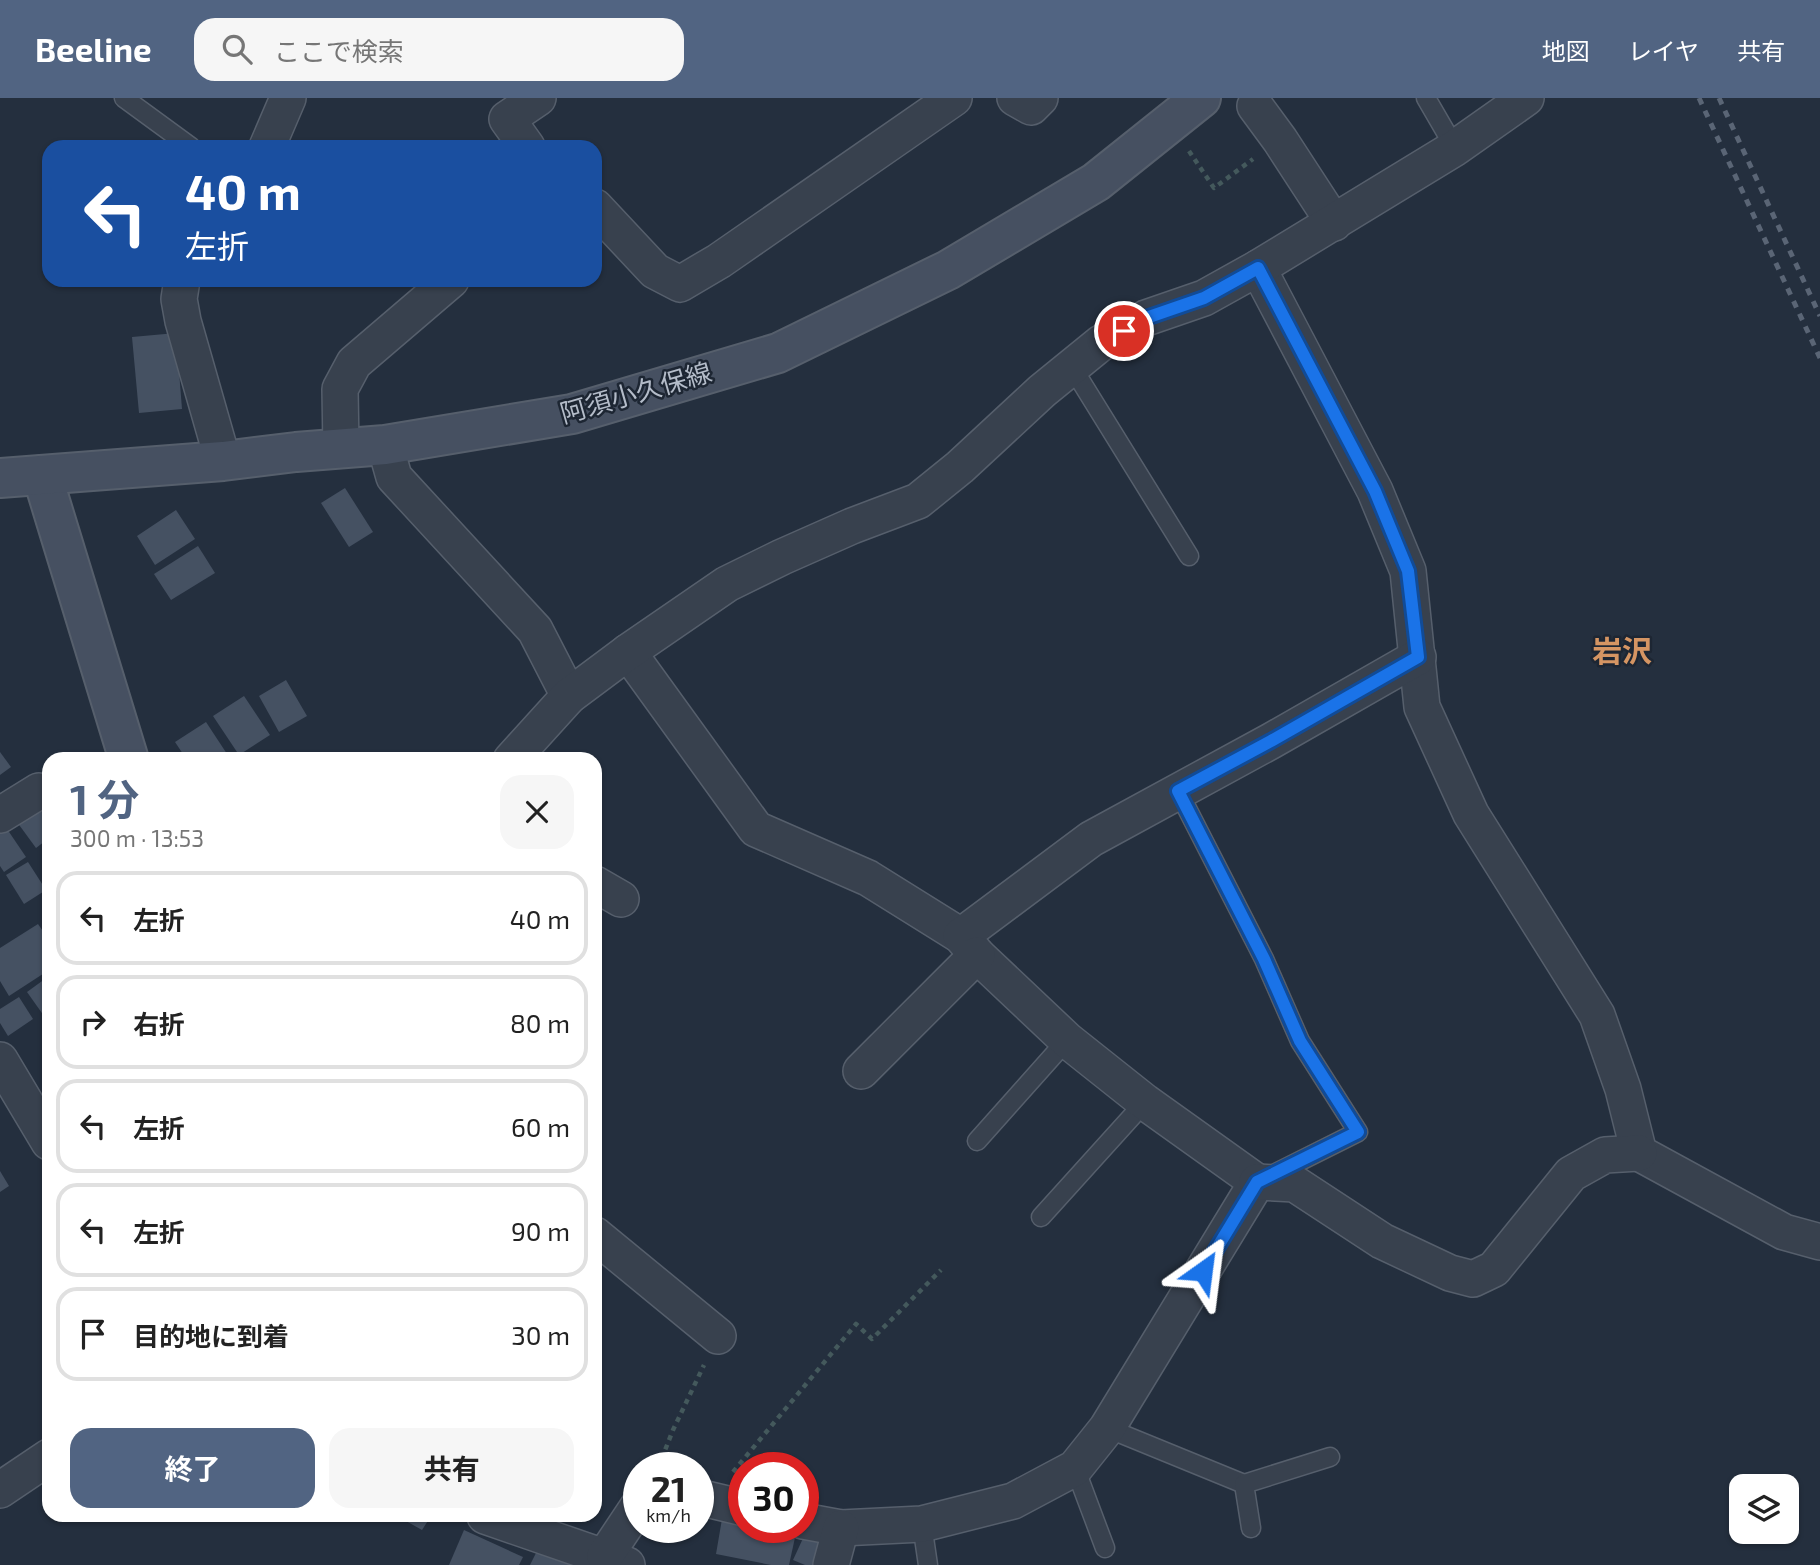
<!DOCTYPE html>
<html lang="ja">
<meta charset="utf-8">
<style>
body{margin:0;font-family:"Exo 2","Noto Sans JP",sans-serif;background:#f6f6f6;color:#222;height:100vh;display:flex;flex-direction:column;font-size:26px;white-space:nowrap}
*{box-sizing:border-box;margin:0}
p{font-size:23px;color:#767676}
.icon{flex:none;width:38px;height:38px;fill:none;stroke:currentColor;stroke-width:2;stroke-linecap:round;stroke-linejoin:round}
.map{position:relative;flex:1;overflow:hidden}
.side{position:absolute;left:42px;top:654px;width:560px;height:770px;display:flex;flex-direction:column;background:#fff;border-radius:21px;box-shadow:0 2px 5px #0004}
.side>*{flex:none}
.top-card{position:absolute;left:42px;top:42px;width:560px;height:147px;border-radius:21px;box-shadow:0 2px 5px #0004;background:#1a4fa0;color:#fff;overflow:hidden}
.fabs{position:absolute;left:1729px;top:1376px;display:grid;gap:14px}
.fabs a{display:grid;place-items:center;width:70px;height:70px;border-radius:14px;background:#fff;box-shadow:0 2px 5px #0004;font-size:35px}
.speed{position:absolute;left:623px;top:1354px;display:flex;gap:14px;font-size:35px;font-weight:700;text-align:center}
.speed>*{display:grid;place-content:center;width:91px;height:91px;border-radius:50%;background:#fff;box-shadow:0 2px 5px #0004;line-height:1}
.speed small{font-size:18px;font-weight:400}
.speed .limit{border:10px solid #d22;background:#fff;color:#111}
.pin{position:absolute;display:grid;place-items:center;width:60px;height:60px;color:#fff;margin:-30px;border:4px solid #fff;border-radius:50%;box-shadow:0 2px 7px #0007}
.me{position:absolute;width:77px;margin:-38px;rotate:31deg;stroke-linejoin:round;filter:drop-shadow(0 0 5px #0008)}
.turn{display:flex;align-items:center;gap:24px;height:147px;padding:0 28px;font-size:32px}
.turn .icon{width:91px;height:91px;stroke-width:2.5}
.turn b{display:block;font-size:49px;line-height:60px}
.round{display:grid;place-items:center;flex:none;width:74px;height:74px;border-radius:21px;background:#f6f6f6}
.headline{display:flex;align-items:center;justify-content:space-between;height:119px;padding:0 28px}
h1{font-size:42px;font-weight:700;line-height:52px;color:#516482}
.button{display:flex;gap:14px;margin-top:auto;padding:14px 28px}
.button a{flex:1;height:80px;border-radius:21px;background:#516482;color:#fff;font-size:28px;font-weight:700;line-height:80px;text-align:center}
.button a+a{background:#f6f6f6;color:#222}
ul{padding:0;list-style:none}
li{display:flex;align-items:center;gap:21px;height:94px;margin:0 14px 10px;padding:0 14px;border:4px solid #e0e0e0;border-radius:21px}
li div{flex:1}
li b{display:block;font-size:26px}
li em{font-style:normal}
header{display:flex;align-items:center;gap:42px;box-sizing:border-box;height:98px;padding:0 35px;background:#516482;color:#fff}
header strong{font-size:33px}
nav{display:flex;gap:38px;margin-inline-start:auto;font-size:24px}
.search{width:490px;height:63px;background:#f6f6f6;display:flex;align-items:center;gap:18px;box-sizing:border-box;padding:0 24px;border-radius:21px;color:#767676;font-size:26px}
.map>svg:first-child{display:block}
.building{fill:#455162}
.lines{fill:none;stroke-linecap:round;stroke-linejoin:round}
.lane-casing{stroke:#565f6c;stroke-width:21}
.street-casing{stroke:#565f6c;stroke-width:38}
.secondary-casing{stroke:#565f6c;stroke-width:42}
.path{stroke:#44595c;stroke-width:4.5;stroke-dasharray:5 5;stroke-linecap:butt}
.lane{stroke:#38414e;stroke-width:18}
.street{stroke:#38414e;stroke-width:35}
.secondary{stroke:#465061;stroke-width:38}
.rail{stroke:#5a6575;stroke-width:5;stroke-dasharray:7 7;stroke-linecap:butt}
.route-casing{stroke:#114b97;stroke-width:18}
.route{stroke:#1a73e8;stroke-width:12}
.labels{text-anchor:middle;stroke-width:5;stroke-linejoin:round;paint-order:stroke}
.street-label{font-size:26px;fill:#b4bcc9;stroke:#1d2633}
.quarter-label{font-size:30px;font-weight:bold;fill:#d59563;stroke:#1d2633}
</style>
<header>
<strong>Beeline</strong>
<div class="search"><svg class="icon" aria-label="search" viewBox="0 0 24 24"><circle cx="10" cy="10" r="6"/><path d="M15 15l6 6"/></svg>ここで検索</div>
<nav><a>地図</a><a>レイヤ</a><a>共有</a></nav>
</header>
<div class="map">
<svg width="1820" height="1467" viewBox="0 0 1820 1467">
<rect width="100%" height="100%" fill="#242f3e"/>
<g class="building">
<polygon points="176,235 182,311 139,315 132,239"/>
<polygon points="345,390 373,434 349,449 321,405"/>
<polygon points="176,412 195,441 155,467 137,438"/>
<polygon points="198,448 215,475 171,502 154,476"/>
<polygon points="286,582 307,618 279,634 259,598"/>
<polygon points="244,598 270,637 239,657 213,618"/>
<polygon points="206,624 231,662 187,662 175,644"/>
<polygon points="0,654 11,669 0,677"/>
<polygon points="45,703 49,709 49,740 36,750 17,724"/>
<polygon points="5,728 26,759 4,774 0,768 0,731"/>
<polygon points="28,764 46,792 24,806 6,777"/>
<polygon points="38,826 49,842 49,872 9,898 0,883 0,850"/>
<polygon points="49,878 49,925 27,894"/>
<polygon points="19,899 33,921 8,938 0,925 0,911"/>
<polygon points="0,1073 9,1088 0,1094"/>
<polygon points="397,1418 431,1418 422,1432"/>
<polygon points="722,1421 744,1425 744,1430 768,1430 796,1435 789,1467 771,1467 716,1456"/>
<polygon points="464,1432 523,1459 519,1467 449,1467"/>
<polygon points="805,1436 825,1445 815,1467 805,1467 793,1462"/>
<polygon points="540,1447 582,1467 530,1467"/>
</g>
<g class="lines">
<g class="lane-casing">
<g id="lane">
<polyline points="124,0 191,49"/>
<polyline points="1426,0 1455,50"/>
<polyline points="1072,269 1189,458"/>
<polyline points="1178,693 1264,861 1300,943 1358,1034 1268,1079"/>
<polyline points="977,1043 1067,942"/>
<polyline points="1041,1119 1145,1004"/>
<polyline points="1107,1330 1244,1386"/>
<polyline points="1075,1370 1105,1450"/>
<polyline points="922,1426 928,1467"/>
<polyline points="1251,1430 1244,1386 1330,1359"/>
</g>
</g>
<g class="street-casing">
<g id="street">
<polyline points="1015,0 1031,9 1040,0"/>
<polyline points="1255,8 1280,42 1334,125"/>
<polyline points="267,49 288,0"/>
<polyline points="527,49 507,21 538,0"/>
<polyline points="595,109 655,173 680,186 719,163 954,0"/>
<polyline points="1258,170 1375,393 1408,473 1422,609 1471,716 1597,917 1623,991 1639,1055 1784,1134 1820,1144"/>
<polyline points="182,182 179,201 183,223 223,363"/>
<polyline points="385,347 394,379 535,532 569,598"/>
<polyline points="341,350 340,291 354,265 451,182"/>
<polyline points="628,554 756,731 868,780 961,838 977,857 1067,942 1145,1004 1257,1084 1107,1330 1075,1370 1013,1403 922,1426 841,1430 803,1423"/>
<polyline points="511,662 569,598 628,554 727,486 782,459 852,428 918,403 960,369 1042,293 1101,245 1146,220 1204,200 1258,170 1455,50 1526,0"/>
<polyline points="0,717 39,693"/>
<polyline points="595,786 621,801"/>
<polyline points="961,838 1091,741 1271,643 1418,559"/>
<polyline points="0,962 49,1044"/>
<polyline points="861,973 977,857"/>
<polyline points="1257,1084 1295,1086 1382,1143 1450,1175 1473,1181 1494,1171 1571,1076 1605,1057 1639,1055"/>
<polyline points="595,1137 718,1238"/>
<polyline points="0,1392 49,1359"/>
<polyline points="698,1399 744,1410"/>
<polyline points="485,1418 627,1467"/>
<polyline points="605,1458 639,1407"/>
<polyline points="831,1467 841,1430"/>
</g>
</g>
<g class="secondary-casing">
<g id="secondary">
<polyline points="42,377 129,662"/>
<polyline points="0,380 223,363 296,354 385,347 572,316 778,255 948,172 1096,84 1201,0"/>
</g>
</g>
<g class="path">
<polyline points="1189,53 1214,90 1253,61"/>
<polyline points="658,1370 673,1332 704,1267"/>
<polyline points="733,1374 856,1226 872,1241 941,1172"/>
</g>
<use href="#lane" class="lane"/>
<use href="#street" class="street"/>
<use href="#secondary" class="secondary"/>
<g class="rail">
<polyline points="1699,0 1820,260"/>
<polyline points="1719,0 1820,218"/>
</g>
</g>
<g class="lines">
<g class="route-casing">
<polyline id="route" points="1124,233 1146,220 1204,200 1258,170 1375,393 1408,473 1418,559 1271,643 1178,693 1264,861 1300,943 1358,1034 1257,1084 1203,1173"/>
</g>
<use href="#route" class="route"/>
</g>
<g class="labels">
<g class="street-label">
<text transform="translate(636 295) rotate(-16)" y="9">阿須小久保線</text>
</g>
<g class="quarter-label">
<text x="1622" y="564">岩沢</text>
</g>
</g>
</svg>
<div class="fabs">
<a><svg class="icon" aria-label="layers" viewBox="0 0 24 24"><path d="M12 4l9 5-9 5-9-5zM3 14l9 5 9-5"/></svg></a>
</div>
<div class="speed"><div>21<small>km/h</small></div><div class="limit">30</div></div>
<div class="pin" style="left:1124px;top:233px;background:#d93025"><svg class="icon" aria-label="arrive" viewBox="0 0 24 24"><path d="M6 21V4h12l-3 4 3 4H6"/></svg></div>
<svg class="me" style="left:1203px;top:1173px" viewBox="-20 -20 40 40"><path d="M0-17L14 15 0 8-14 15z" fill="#1a73e8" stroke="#fff" stroke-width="4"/></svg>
<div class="top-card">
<div class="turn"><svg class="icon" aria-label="left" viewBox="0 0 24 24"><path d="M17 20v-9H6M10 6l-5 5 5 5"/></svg><div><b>40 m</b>左折</div></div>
</div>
<section class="side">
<div class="headline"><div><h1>1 分</h1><p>300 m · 13:53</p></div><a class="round"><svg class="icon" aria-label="close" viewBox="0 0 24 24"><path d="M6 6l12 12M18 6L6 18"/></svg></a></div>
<ul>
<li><svg class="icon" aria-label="left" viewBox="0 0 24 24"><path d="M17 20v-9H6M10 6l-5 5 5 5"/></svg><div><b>左折</b></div><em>40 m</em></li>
<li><svg class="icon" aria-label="right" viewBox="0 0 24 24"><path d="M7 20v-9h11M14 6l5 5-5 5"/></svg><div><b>右折</b></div><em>80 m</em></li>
<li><svg class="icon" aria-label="left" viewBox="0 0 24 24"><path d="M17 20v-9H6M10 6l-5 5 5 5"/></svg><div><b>左折</b></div><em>60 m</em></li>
<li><svg class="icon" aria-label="left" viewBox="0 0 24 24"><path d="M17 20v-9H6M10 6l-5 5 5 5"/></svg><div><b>左折</b></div><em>90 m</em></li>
<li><svg class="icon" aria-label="arrive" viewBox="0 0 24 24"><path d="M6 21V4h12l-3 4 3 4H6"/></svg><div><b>目的地に到着</b></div><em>30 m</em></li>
</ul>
<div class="button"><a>終了</a><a>共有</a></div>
</section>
</div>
